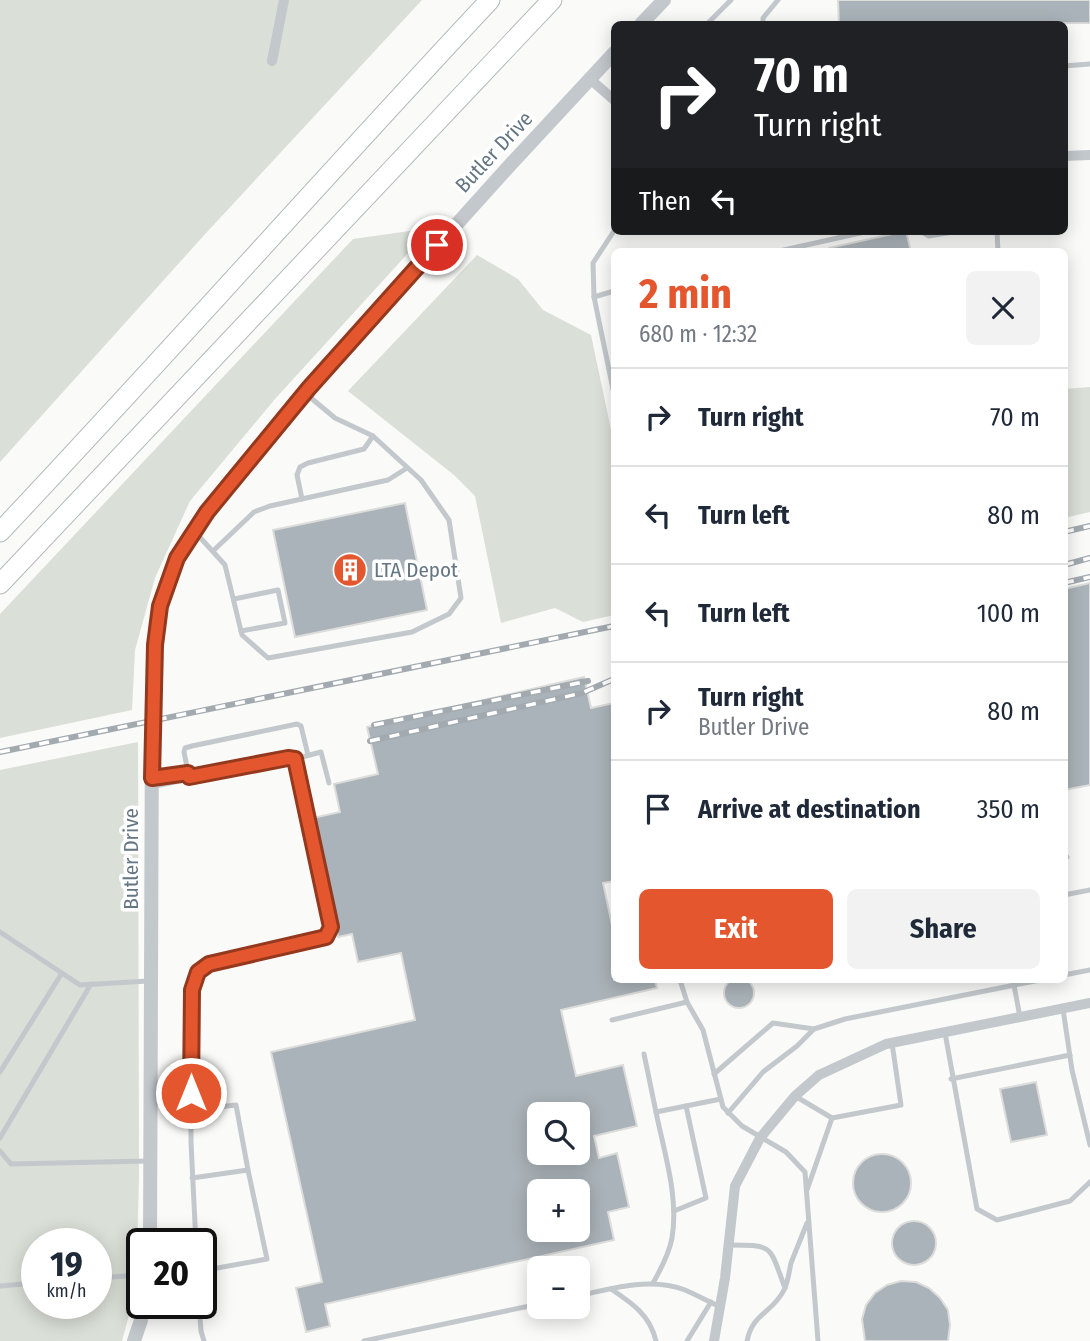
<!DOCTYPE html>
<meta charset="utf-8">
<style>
body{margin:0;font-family:"Fira Sans Condensed",sans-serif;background:#f2f2f3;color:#1f2937;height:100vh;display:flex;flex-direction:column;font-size:26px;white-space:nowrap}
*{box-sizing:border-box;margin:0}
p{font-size:23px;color:#747a83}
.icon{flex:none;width:38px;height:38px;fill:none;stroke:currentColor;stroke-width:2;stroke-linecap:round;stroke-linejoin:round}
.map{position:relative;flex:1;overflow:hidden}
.sheet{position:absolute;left:611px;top:248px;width:457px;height:735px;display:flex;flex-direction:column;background:#fff;border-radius:10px;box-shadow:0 4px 18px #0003}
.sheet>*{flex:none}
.top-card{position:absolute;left:611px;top:21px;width:457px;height:214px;border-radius:10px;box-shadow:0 4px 18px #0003;background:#202124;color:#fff;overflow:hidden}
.tools{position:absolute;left:527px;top:1102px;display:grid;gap:14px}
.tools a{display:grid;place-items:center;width:63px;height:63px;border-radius:10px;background:#fff;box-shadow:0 4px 18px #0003;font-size:35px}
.speed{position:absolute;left:21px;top:1228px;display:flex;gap:14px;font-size:35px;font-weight:700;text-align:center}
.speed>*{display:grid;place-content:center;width:91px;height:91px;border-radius:50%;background:#fff;box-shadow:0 4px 18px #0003;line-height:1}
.speed small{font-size:18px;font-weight:400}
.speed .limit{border:4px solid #111;border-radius:10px;background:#fff;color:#111}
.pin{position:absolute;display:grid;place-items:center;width:60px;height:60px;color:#fff;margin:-30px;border:4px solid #fff;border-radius:50%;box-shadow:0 2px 7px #0007}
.me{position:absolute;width:77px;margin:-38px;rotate:0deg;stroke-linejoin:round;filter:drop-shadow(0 0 5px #0008)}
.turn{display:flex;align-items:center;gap:24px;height:147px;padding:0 28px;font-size:32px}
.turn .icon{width:91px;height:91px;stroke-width:2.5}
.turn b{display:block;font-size:49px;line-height:60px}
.then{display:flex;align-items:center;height:66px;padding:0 28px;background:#0003;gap:14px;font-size:26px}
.round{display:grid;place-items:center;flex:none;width:74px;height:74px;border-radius:10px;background:#f2f2f3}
.head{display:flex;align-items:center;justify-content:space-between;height:119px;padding:0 28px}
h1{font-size:42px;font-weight:700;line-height:52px;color:#e4572e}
.primary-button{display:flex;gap:14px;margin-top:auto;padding:14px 28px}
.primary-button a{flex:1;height:80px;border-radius:10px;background:#e4572e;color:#fff;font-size:28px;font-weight:700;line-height:80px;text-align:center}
.primary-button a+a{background:#f2f2f3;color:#1f2937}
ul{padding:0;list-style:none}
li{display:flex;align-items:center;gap:21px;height:98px;padding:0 28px;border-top:2px solid #e0e1e3}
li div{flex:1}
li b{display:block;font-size:26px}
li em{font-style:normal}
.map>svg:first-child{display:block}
.green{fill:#dadfd7;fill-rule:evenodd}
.building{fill:#aab3b9;stroke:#dcdcda;stroke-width:2;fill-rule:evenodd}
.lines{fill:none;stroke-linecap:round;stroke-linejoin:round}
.motorway-casing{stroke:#b4b9bd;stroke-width:21}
.service{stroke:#c3c8cc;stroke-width:5}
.minor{stroke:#c3c8cc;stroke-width:10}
.tertiary{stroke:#c3c8cc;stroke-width:14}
.motorway{stroke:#fff;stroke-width:19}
.rail-casing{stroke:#a2aab0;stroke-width:6}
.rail{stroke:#fff;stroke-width:3.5;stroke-dasharray:10;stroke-linecap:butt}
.route-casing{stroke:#94391e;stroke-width:18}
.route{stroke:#e4572e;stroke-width:12}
.labels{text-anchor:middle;stroke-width:7;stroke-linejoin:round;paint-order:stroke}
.street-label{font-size:21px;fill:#657683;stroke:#fff}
.poi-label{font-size:21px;fill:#657683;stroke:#fff;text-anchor:start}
</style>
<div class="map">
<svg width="1090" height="1341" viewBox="0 0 1090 1341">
<rect width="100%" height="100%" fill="#fafaf8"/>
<g class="green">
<polygon points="0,0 422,0 207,232 0,462"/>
<polygon points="431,228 275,399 190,501 155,578 135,650 132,710 0,738 0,614 353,239"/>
<polygon points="477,255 518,279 543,310 591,335 614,444 614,615 583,622 555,608 501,623 475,496 454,475 348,391"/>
<polygon points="1090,387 1090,512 1064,518 1064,389"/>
<path d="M138 742 139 1178 136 1289 122 1341H0V770ZM37 1244H96V1304H37Z"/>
</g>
<g class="building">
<polygon points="838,0 1090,0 1090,23 839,24"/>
<polygon points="906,231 911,252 829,252 829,248"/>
<polygon points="405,503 427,610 295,637 273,530"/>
<polygon points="1090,583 1090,785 1064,790 1064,589"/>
<path d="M584 677 591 708 614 703V881L603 883 614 934V980H655L657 988 561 1010 576 1076 623 1065 637 1126 594 1136 599 1158 617 1153 629 1207 608 1212 614 1240 325 1304 330 1326 306 1332 296 1288 322 1282 271 1052 415 1020 401 953 358 962 352 934 338 937 313 818 340 812 334 784 378 774 367 727ZM539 1115H578V1153H539ZM539 1192H578V1230H539Z"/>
<circle cx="739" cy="993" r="15"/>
<polygon points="1036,1082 1047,1135 1011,1142 1000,1089"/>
<circle cx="882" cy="1183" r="29"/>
<circle cx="914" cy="1243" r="22"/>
<polygon points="901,1281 916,1282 929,1288 940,1298 948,1310 950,1325 948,1341 865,1341 862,1319 866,1305 875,1293 887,1285"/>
</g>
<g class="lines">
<g class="motorway-casing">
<g id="motorway">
<path d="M0 532C166 356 325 176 490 0"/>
<polyline points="0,584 552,0"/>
</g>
</g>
<g class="service">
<polyline points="707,24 731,0"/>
<polyline points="763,24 763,18 778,0"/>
<polyline points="1064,66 1090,64"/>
<polyline points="920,231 929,236 959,231"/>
<polyline points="997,231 998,252"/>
<polyline points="775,252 869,231"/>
<polyline points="614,291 594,297 593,263 614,231"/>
<polyline points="594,297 614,394"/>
<polyline points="302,499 297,475 300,467 308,463 364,449 373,436"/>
<polyline points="197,534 225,565 242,635 268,658 412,632 449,614 461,598 449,520 421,480 373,436 335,418 305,393"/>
<polyline points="213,551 254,512 270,506 388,480 407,468"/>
<polyline points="234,599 278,590 285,623 241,631"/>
<polyline points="295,759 321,752 329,783"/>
<polyline points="153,778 188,773"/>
<polyline points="155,786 189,779"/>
<polyline points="1064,858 1067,857"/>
<polyline points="1064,895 1090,890"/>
<polyline points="0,932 80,985 148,981"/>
<polyline points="1064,975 1090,970"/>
<polyline points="680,980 687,1002"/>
<polyline points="1013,980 1020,1017"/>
<polyline points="1063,1009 1072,1070 1090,1145"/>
<polyline points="612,1020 687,1002 703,1030 723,1107 742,1126 786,1152 805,1172 818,1341"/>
<polyline points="945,1033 977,1209 997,1220 1070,1201 1090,1182"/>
<polyline points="644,1054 656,1112 721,1099"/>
<polyline points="0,1072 62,973"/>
<polyline points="714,1074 773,1023 814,1029 845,1019 1040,980"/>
<polyline points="951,1079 1070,1055"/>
<polyline points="795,1096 832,1118 807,1190"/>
<polyline points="191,1110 236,1105 248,1170"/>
<polyline points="728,1113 763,1072 797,1046 814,1029"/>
<polyline points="832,1118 901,1105 892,1043"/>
<polyline points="0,1138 91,984"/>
<polyline points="0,1151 11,1164 148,1161"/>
<polyline points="192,1178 248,1170 267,1259 201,1271"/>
<polyline points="674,1211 706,1198 686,1106"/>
<path d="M196 1244 191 1142V1004C192 985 193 975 209 964L326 937 331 927 295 759 288 758 189 777 184 752 185 748 192 746 297 724 301 726 308 755"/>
<path d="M729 1245C775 1245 769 1246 785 1288"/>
<polyline points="96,1278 142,1275"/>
<path d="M653 1283C661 1269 669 1254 672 1238 679 1197 664 1152 656 1112"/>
<polyline points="0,1286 37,1283"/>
<path d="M611 1289C632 1303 650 1315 656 1341"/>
<path d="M578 1296C612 1288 651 1277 685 1290 697 1295 709 1302 720 1307"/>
<polyline points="199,1304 201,1331 204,1341"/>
<polyline points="364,1341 539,1304"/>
<polyline points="687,1341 711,1302"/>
<path d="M747 1341C753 1312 772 1314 784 1290 788 1282 789 1272 791 1263 796 1250 802 1236 807 1223"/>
</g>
<g class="minor">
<polyline points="272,61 284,0"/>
<polyline points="590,79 614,100"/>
<polyline points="1064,156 1090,155"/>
<polyline points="714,1341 725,1278 735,1186 760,1138 795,1096 819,1075 886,1044 1090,1003"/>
</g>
<g class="tertiary">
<polyline points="641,24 664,0"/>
<polyline points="150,1244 152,720 155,645 160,606 177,559 207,512 309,388 511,164 614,53"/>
<polyline points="134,1341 141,1320 143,1304"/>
</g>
<use href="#motorway" class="motorway"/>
<g class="rail-casing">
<g id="rail">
<polyline points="1064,532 1090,526"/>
<polyline points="1064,565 1090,558"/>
<polyline points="1064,583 1090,577"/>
<polyline points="374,725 588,681"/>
<polyline points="370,741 582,693 614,679"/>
<polyline points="0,752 614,626"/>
</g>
</g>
<use href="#rail" class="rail"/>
</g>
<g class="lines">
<g class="route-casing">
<polyline id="route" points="191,1093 192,990 198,972 209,964 326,937 331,927 295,759 288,758 189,777 188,773 152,778 155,645 160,606 177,558 207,512 309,388 437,245"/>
</g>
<use href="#route" class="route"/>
</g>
<defs>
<g id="building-disc" transform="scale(1.75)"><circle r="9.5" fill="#e4572e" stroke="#fff"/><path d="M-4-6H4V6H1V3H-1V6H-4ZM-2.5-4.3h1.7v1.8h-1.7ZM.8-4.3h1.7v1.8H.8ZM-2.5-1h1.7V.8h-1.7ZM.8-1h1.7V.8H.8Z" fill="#fff"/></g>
</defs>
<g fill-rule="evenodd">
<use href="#building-disc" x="350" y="570"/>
</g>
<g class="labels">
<g class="street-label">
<text transform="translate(494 152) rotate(-47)" y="7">Butler Drive</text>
<text transform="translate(131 859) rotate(-90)" y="7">Butler Drive</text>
</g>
<g class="poi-label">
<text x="374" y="577">LTA Depot</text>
</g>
</g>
</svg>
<div class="tools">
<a><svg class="icon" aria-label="search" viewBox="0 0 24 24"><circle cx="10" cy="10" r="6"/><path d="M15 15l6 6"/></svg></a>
<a>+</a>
<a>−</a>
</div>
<div class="speed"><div>19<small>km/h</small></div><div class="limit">20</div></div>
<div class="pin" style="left:437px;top:245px;background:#d93025"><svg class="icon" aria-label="arrive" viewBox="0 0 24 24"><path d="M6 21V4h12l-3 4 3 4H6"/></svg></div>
<svg class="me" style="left:191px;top:1093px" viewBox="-20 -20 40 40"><circle r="17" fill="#e4572e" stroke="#fff" stroke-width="3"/><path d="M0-11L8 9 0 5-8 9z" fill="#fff"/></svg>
<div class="top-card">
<div class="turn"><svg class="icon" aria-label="right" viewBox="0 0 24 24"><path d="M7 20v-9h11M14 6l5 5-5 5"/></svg><div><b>70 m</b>Turn right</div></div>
<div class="then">Then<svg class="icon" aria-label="left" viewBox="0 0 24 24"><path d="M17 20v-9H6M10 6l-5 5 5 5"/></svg></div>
</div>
<section class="sheet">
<div class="head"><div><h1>2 min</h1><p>680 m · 12:32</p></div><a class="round"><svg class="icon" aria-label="close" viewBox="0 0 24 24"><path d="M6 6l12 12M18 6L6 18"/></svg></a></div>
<ul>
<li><svg class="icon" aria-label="right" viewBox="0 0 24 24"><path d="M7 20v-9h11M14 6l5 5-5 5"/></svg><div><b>Turn right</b></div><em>70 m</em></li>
<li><svg class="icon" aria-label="left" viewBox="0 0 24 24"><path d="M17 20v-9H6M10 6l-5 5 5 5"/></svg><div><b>Turn left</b></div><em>80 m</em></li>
<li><svg class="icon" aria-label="left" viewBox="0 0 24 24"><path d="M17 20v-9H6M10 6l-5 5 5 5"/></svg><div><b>Turn left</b></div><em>100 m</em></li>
<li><svg class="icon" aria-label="right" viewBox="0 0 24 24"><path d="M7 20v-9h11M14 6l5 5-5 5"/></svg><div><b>Turn right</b><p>Butler Drive</p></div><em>80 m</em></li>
<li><svg class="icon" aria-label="arrive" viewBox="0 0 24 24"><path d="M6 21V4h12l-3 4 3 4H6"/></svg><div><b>Arrive at destination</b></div><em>350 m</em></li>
</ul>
<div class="primary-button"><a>Exit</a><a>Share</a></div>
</section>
</div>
